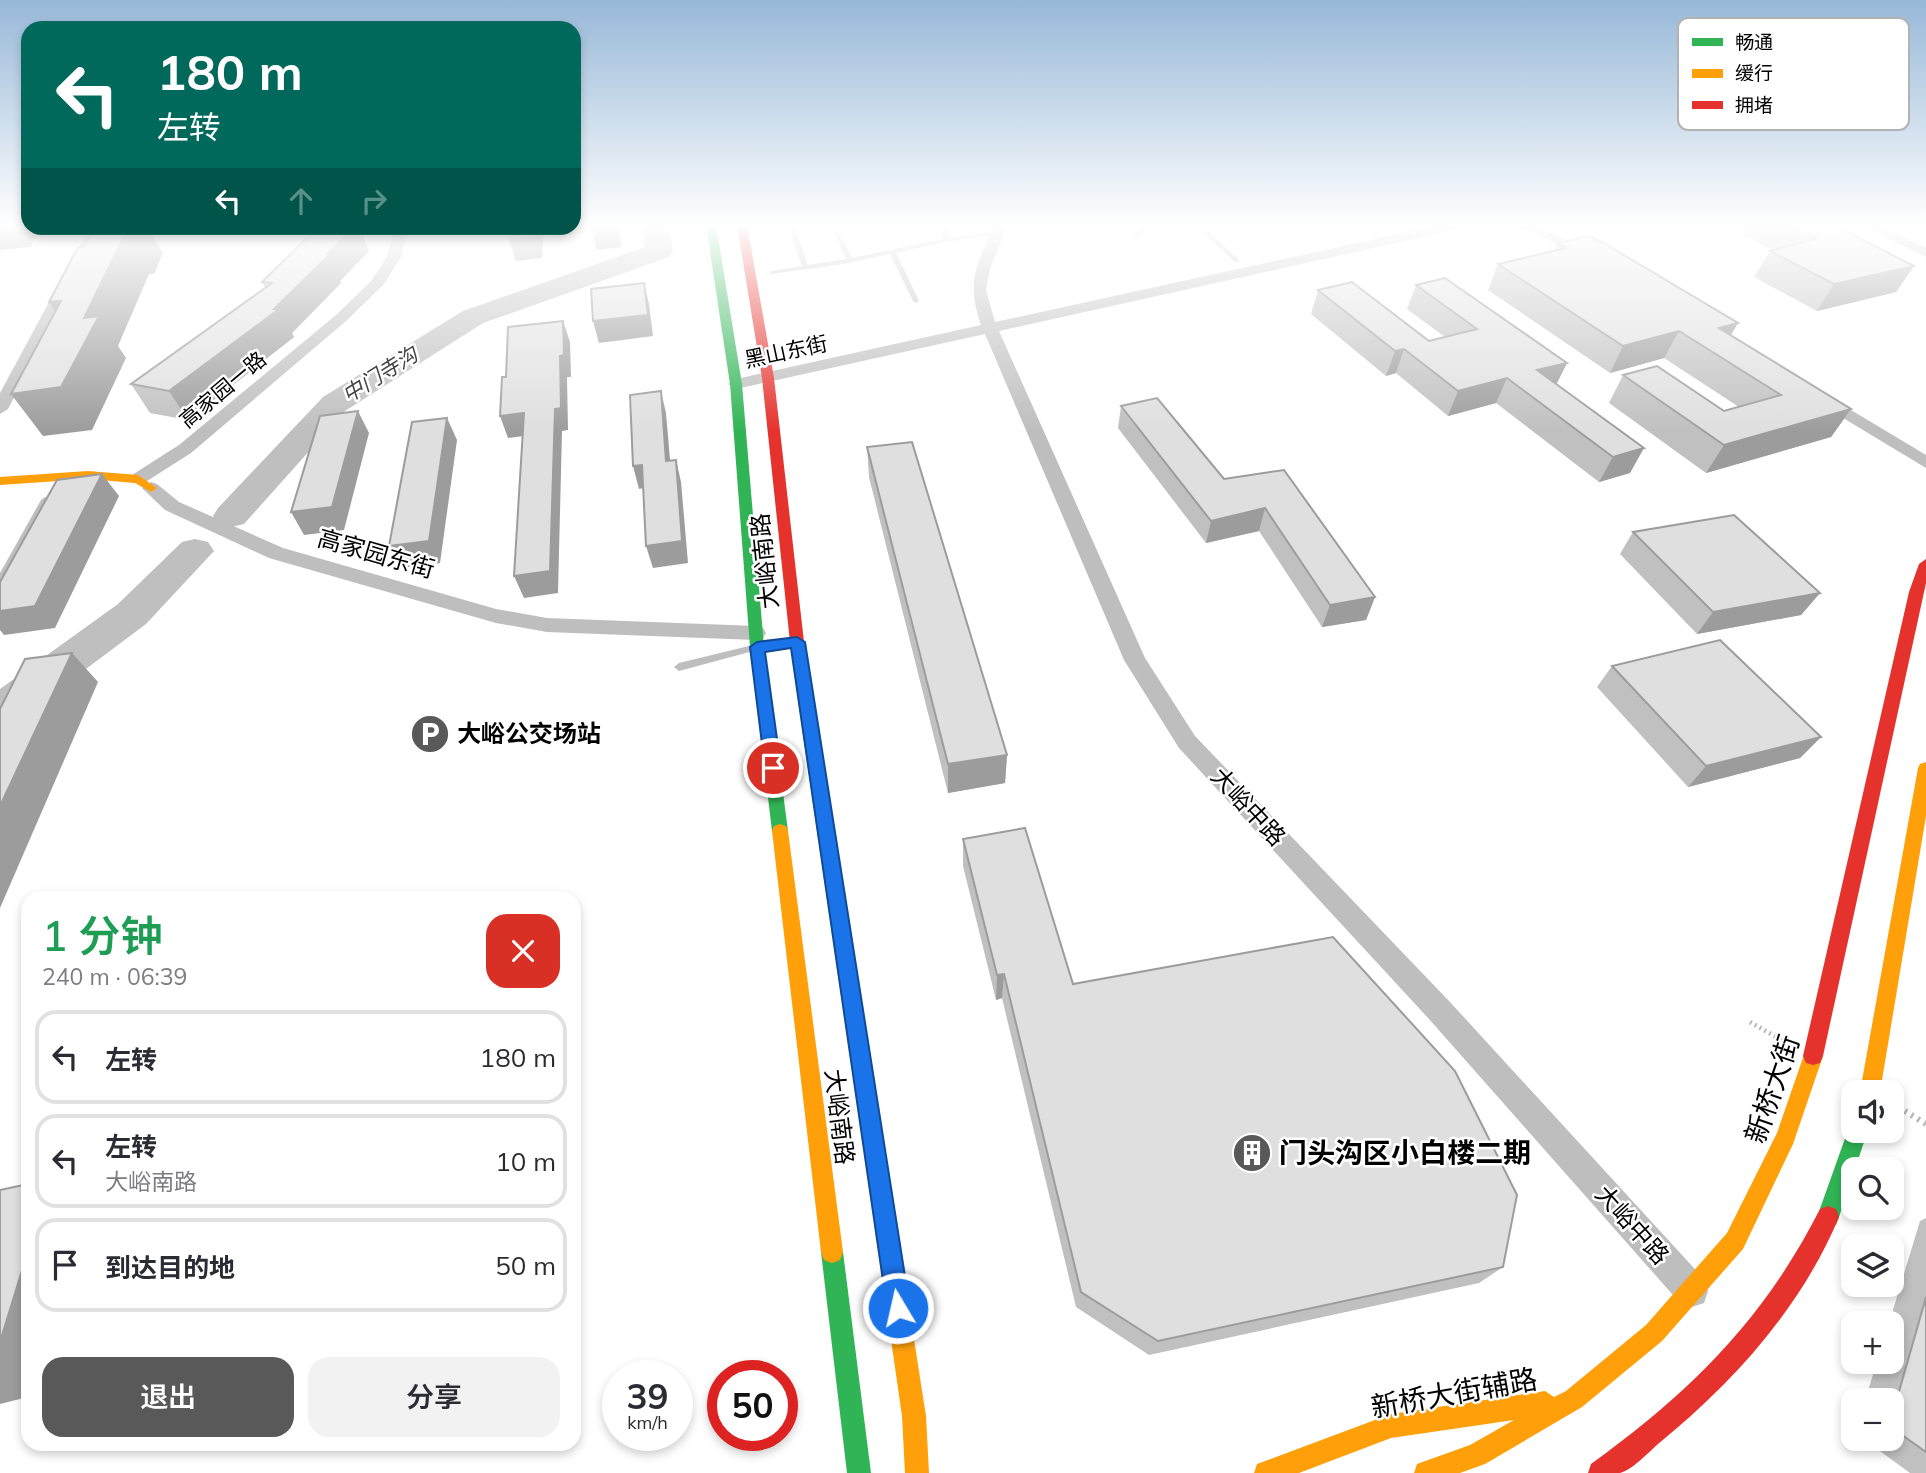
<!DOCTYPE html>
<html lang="zh">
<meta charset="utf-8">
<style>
body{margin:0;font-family:Mulish,"Noto Sans SC",sans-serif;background:#f2f2f3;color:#2b2b33;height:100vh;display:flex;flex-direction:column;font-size:26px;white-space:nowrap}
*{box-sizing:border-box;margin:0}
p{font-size:23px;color:#7c7c81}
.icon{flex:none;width:38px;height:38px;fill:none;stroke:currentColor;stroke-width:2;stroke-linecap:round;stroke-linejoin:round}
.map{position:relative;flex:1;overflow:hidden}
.drawer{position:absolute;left:21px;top:891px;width:560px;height:560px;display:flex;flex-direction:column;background:#fff;border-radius:21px;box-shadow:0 4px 10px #0003}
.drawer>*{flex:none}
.banner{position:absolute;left:21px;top:21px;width:560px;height:214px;border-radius:21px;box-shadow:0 4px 10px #0003;background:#00695c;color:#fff;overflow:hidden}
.controls{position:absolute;left:1841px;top:1080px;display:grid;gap:14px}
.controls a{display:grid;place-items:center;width:63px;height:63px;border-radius:14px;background:#fff;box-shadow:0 4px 10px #0003;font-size:35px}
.speed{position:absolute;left:602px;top:1360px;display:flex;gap:14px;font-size:35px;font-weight:700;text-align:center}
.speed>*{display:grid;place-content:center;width:91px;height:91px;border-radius:50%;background:#fff;box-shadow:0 4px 10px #0003;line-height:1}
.speed small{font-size:18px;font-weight:400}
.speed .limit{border:10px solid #d22;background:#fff;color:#111}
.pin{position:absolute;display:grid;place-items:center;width:60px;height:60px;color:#fff;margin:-30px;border:4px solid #fff;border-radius:50%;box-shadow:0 2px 7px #0007}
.me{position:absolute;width:77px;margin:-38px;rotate:351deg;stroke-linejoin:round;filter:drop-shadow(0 0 5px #0008)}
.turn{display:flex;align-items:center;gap:24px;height:147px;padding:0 21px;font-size:32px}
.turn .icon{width:91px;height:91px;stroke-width:2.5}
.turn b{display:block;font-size:49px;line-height:60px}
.lanes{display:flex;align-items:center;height:66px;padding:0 21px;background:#0003;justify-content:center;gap:35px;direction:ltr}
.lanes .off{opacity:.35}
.round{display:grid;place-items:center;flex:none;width:74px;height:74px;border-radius:21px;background:#f2f2f3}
.summary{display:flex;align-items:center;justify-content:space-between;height:119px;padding:0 21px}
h1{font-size:42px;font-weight:600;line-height:52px;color:#1e9e55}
.button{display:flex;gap:14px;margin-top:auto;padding:14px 21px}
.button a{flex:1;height:80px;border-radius:21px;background:#595959;color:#fff;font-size:28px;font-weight:600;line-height:80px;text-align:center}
.button a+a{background:#f2f2f3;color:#2b2b33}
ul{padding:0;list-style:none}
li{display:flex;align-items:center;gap:21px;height:94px;margin:0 14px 10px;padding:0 7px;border:4px solid #e1e1e2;border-radius:21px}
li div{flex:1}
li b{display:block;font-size:26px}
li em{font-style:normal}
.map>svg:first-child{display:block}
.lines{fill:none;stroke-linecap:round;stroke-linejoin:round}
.river{fill:#bfbfbf;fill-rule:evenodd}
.path-far1{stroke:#b9b9b9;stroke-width:4.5;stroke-dasharray:2 3.5;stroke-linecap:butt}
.path{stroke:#b9b9b9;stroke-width:6;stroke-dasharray:2.5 5;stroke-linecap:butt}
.lane{fill:#bebebe;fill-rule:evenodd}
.street{fill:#bebebe;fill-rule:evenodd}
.fast{fill:#30b455;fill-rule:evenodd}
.slow{fill:#ff9f0a;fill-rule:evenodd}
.jam{fill:#e5322d;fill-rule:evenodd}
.wall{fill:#c0c0c0}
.shaded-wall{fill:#9c9c9c}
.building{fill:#dfdfdf;stroke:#9c9c9c;stroke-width:2}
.route{fill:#1a73e8;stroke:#114b97;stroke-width:2}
.labels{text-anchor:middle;stroke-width:5;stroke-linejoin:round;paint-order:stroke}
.far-street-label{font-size:21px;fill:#000;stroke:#fff}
.far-water-label{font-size:21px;font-style:italic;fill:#444;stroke:#fff}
.street-label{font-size:24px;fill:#000;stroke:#fff}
.poi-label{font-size:24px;font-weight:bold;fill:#000;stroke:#fff;text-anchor:start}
.near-street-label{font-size:28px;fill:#000;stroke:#fff}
.near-poi-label{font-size:28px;font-weight:bold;fill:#000;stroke:#fff;text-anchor:start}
.key{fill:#fff;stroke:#b2b2b2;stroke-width:2}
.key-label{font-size:19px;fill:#000}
</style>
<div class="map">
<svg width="1926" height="1473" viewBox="0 0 1926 1473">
<rect width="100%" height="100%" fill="#fff"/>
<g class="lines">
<g class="river">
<polygon points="643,225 669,225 673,251 669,257 483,323 345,411 244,524 231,527 218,524 213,516 218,508 323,397 463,311 645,247"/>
<polygon points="195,539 208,542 214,551 146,624 15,722 0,727 0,689 118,604 182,542"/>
</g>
<polyline class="path-far1" points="1750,1022 1783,1041"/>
<g class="path">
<polyline points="1780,1039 1785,1042"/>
<polyline points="1892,1103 1926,1124"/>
</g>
<g class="lane">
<polygon points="788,225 794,225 808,265 846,259 831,225 837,225 852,258 942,239 942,225 948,225 948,238 997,231 1000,233 997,235 945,242 896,253 919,301 916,303 913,301 890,254 838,265 770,274 770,272 772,271 802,266"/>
<polygon points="1125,225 1131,225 1137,232 1146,225 1153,225 1136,238 1134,237"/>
<polygon points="1195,225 1202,225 1239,260 1239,262 1235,262"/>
<polygon points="1287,225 1294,225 1295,227 1292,229"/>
<polygon points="45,497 49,500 5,581 0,584 0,573 41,500"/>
<polygon points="795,639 800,642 798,644 757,650 679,671 674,667 679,663 757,644"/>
</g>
<g class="street">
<path d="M994 225H1008L990 268 986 290 995 322 1439 225H1466L1459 229 999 331 1145 658 1195 736 1449 1001 1704 1279 1708 1291 1704 1303 1692 1307 1680 1303 1429 1019 1179 748 1124 660 985 334 736 389 728 384 736 379 981 325C966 281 976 267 994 225Z"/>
<polygon points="1515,225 1534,225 1597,254 1590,258 1585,257"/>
<polygon points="1861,225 1880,225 1926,248 1926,257"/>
<polygon points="89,228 103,228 8,409 0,414 0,393"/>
<polygon points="395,228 409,228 401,257 384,284 346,321 191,453 144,483 132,483 129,479 132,475 179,445 336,315 371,281 387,257"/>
<polygon points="1821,392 1926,455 1926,468 1815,401 1813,397"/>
<polygon points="151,482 157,484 179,502 283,548 496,609 547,618 756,626 763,628 766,633 763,638 756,640 547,632 496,623 269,558 165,510 142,488"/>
</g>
<g class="fast">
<polygon points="706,225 716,225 742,384 764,647 788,831 786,836 780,838 774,836 772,831 750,647 730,384"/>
<polygon points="809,715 817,721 875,1090 872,1097 865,1100 858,1097 855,1090 801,721"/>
<polygon points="1853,1122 1853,1130 1868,1130 1839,1217 1836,1225 1828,1228 1820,1225 1817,1217 1848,1130"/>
<polygon points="832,1241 840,1244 843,1252 871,1473 847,1473 821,1252 824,1244"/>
</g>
<g class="slow">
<polygon points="88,471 138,475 157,488 151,492 135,483 88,479 0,485 0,477"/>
<polygon points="1926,762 1926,816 1880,1092 1860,1092 1918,768 1920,764"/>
<polygon points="780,824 786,826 788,831 843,1252 840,1260 832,1263 824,1260 821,1252 772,831 774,826"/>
<polygon points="1813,1047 1820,1049 1823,1056 1793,1144 1743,1249 1662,1341 1582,1407 1485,1464 1460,1473 1414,1473 1417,1464 1470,1445 1514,1420 1391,1438 1299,1473 1254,1473 1257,1464 1391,1414 1545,1391 1554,1397 1566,1391 1646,1325 1727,1233 1777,1133 1806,1049"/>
<polygon points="865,1080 872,1083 875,1090 926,1416 929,1473 905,1473 902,1416 855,1090 858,1083"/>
</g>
<g class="jam">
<polygon points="737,225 747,225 774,378 804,642 817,721 809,727 801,721 790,642 762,378"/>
<polygon points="1926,559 1926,583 1823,1056 1820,1063 1813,1065 1806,1063 1803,1056 1909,592 1919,564"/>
<path d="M1828 1206 1836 1209 1839 1217C1801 1308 1733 1383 1658 1444 1648 1453 1632 1470 1620 1473 1610 1473 1597 1473 1588 1473L1591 1464C1691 1391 1763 1321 1820 1209Z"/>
</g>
</g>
<g class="wall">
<polygon points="1726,225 1834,225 1914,266 1896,292 1817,311 1754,277 1770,251 1773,250"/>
<polygon points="317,228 359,228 369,251 340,281 341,283 292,333 294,337 188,420 150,413 131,384 265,288 262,282"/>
<polygon points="1558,243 1731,335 1851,409 1831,437 1706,473 1609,403 1623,375 1724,411 1739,407 1664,358 1610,373 1488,290 1498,264 1554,251"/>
<polygon points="1416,285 1567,363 1556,384 1630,473 1599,482 1496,403 1448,416 1396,373 1386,376 1311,314 1318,290 1429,341 1445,337 1407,309"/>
<polygon points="1121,406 1224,479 1284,470 1375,597 1366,620 1322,627 1259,531 1206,543 1118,428"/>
<polygon points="867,447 1007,755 1005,783 948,793 869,477"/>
<polygon points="1633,532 1820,593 1801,615 1697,634 1620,554"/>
<polygon points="1612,666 1821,737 1800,758 1688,787 1597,687"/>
<polygon points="963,839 1073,984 1503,1267 1479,1283 1149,1355 1076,1307 1002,998 996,1000 963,866"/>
<polygon points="1926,1218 1926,1473 1910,1473 1862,1438 1892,1438 1892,1400 1865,1400 1877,1362 1892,1362 1892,1323 1889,1323 1920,1221"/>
</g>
<g class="shaded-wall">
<polygon points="0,225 28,225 28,228 41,228 30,247 0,250"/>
<polygon points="616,225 620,225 621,247 597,250 592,229"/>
<polygon points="133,228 148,228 163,253 154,274 149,274 118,346 126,358 92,430 43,436 11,394 77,343 49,302 61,301 84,318 125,234"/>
<polygon points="354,228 359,228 369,251 340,281 341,283 292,333 294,337 188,420 169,391 274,309"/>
<polygon points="537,228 544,228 542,258 516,261 509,240"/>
<polygon points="1914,266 1896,292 1817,311 1834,284"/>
<polygon points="644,283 649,304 653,336 599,343 593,321"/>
<polygon points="563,321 570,342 571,377 567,377 568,430 562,431 558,593 524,598 514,576 555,409"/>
<polygon points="1738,323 1722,350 1719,328"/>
<polygon points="1679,331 1664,358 1610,373 1623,346"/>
<polygon points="1404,349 1396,373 1386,376 1395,351"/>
<polygon points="1567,363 1555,387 1537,370"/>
<polygon points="1507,378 1496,403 1448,416 1458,391"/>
<polygon points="661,391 666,413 672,483 666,461"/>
<polygon points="1851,409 1831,437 1706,473 1724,445"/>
<polygon points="358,411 369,433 344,530 304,535 291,512"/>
<polygon points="524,413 532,435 508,438 500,416"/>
<polygon points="447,418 457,440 440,563 401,568 389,546"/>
<polygon points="1644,448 1630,473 1599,482 1613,457"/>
<polygon points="676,460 681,482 688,563 653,568 646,546"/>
<polygon points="642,465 648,487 639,489 633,466"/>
<polygon points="102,474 119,496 55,628 4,635 0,630 0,611"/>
<polygon points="1265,508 1259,531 1206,543 1211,521"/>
<polygon points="1820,593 1801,615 1697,634 1713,612"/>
<polygon points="1375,597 1366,620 1322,627 1330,605"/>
<polygon points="72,653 98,682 0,908 0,806"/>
<polygon points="1821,737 1800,758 1688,787 1706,766"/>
<polygon points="1007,755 1005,783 948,793 948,764"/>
<polygon points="1004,974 1002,998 996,1000 997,975"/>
<polygon points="28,1251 28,1397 0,1404 0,1342"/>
</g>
<g class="building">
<polygon points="592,225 616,225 616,227 592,229"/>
<polygon points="1789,225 1834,225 1914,266 1834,284 1770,251 1816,239"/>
<polygon points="94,228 133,228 130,234 125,234 84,318 99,316 61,387 11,394 61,301 49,302 78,247 84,247"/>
<polygon points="317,228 354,228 327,254 328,256 274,309 279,309 169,391 131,384 272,283 262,282"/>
<polygon points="510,228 537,228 536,237 509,240"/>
<polygon points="1589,236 1602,242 1738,323 1719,328 1851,409 1724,445 1623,375 1657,366 1724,411 1781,395 1679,331 1623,346 1498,264 1566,248 1558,243"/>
<polygon points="1445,278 1567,363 1537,370 1644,448 1613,457 1507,378 1458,391 1404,349 1395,351 1318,290 1352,282 1429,341 1477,329 1416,285"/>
<polygon points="644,283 648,315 593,321 591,289"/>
<polygon points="563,321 564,355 560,356 561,408 555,409 550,571 514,576 524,413 500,416 502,377 506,377 508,327"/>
<polygon points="661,391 666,461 676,460 682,541 646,546 642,465 633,466 630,395"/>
<polygon points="1157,398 1224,479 1284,470 1375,597 1330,605 1265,508 1211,521 1121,406"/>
<polygon points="358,411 332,507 291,512 320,416"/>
<polygon points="447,418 429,541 389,546 412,422"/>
<polygon points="912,442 1007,755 948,764 867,447"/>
<polygon points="102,474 35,606 0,611 0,582 57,480"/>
<polygon points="1734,515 1820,593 1713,612 1633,532"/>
<polygon points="1720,640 1821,737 1706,766 1612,666"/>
<polygon points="72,653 0,806 0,709 25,659"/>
<polygon points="1025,828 1073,984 1333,937 1455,1071 1517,1195 1503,1267 1158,1341 1081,1292 1004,974 997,975 963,839"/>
<polygon points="28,1184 28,1251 0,1342 0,1190"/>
<polygon points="1926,1297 1926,1452 1892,1428 1892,1416"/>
</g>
<linearGradient id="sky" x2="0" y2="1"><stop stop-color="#97b8d8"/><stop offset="0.52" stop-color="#fff"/><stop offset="1" stop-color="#fff" stop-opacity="0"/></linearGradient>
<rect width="1926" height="432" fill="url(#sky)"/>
<polygon class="route" points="797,637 805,642 910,1308 906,1316 898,1319 890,1316 887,1308 791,648 765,652 781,768 773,775 765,768 750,647 757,642"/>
<defs>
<g id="parking-disc" transform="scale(2.0125)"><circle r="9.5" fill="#595959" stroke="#fff"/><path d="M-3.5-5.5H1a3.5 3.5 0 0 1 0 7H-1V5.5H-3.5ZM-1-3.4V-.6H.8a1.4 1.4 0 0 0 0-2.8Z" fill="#fff"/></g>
<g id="building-disc" transform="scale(2.0125)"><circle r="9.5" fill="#595959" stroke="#fff"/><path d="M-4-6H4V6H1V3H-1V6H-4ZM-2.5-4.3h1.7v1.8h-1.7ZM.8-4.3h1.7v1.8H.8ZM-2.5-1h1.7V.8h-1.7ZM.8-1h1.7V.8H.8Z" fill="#fff"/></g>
</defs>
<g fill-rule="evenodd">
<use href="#parking-disc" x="430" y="734"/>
<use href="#building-disc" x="1252" y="1153"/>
</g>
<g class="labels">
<g class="far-street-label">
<text transform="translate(786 352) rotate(-12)" y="7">黑山东街</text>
<text transform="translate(223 390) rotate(-40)" y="7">高家园一路</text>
</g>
<g class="far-water-label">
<text transform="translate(380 375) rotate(-32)" y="7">中门寺沟</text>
</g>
<g class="street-label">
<text transform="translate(376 554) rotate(16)" y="8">高家园东街</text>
<text transform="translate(765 561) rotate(-96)" y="8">大峪南路</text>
<text transform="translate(1248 807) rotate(47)" y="8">大峪中路</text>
<text transform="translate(839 1117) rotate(83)" y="8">大峪南路</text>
<text transform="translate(1632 1225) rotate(48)" y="8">大峪中路</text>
</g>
<g class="poi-label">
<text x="457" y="742">大峪公交场站</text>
</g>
<g class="near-street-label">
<text transform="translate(1772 1089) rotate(-71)" y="10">新桥大街</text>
<text transform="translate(1454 1393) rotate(-10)" y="10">新桥大街辅路</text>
</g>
<g class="near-poi-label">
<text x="1279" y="1163">门头沟区小白楼二期</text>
</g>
</g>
<rect x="1678" y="18" width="231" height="112" rx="10" class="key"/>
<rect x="1692" y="38" width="31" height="8" fill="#30b455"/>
<rect x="1692" y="69" width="31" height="9" fill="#ff9f0a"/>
<rect x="1692" y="101" width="31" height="8" fill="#e5322d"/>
<g class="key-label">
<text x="1735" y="49">畅通</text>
<text x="1735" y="80">缓行</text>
<text x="1735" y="112">拥堵</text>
</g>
</svg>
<div class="controls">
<a><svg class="icon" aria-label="sound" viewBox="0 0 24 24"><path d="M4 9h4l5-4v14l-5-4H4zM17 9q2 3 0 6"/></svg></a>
<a><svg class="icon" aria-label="search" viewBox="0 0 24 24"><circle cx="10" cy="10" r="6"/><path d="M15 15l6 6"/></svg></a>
<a><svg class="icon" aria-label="layers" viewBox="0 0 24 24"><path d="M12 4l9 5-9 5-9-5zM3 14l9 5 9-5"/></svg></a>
<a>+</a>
<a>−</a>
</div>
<div class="speed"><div>39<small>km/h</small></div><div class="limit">50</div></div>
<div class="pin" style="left:773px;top:768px;background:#d93025"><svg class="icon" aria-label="arrive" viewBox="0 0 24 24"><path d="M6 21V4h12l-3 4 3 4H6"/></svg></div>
<svg class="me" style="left:898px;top:1308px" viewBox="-20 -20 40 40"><circle r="17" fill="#1a73e8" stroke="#fff" stroke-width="3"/><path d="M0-11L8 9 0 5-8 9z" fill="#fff"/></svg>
<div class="banner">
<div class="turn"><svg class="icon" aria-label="left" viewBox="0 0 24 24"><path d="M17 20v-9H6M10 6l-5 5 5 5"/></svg><div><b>180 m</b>左转</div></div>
<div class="lanes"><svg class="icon" aria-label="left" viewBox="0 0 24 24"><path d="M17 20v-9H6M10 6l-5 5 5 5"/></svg><svg class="icon off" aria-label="ahead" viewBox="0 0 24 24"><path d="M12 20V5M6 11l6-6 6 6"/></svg><svg class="icon off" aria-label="right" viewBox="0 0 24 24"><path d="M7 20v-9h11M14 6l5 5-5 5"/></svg></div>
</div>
<section class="drawer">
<div class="summary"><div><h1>1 分钟</h1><p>240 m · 06:39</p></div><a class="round" style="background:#d93025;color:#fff"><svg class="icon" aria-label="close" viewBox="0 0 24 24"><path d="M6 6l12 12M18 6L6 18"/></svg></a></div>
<ul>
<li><svg class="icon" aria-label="left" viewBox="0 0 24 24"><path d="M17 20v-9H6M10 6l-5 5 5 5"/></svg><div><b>左转</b></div><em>180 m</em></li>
<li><svg class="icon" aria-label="left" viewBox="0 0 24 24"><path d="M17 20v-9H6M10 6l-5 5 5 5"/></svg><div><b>左转</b><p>大峪南路</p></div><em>10 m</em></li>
<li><svg class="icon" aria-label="arrive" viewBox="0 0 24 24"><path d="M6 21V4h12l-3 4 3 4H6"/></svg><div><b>到达目的地</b></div><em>50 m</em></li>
</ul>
<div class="button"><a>退出</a><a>分享</a></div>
</section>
</div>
